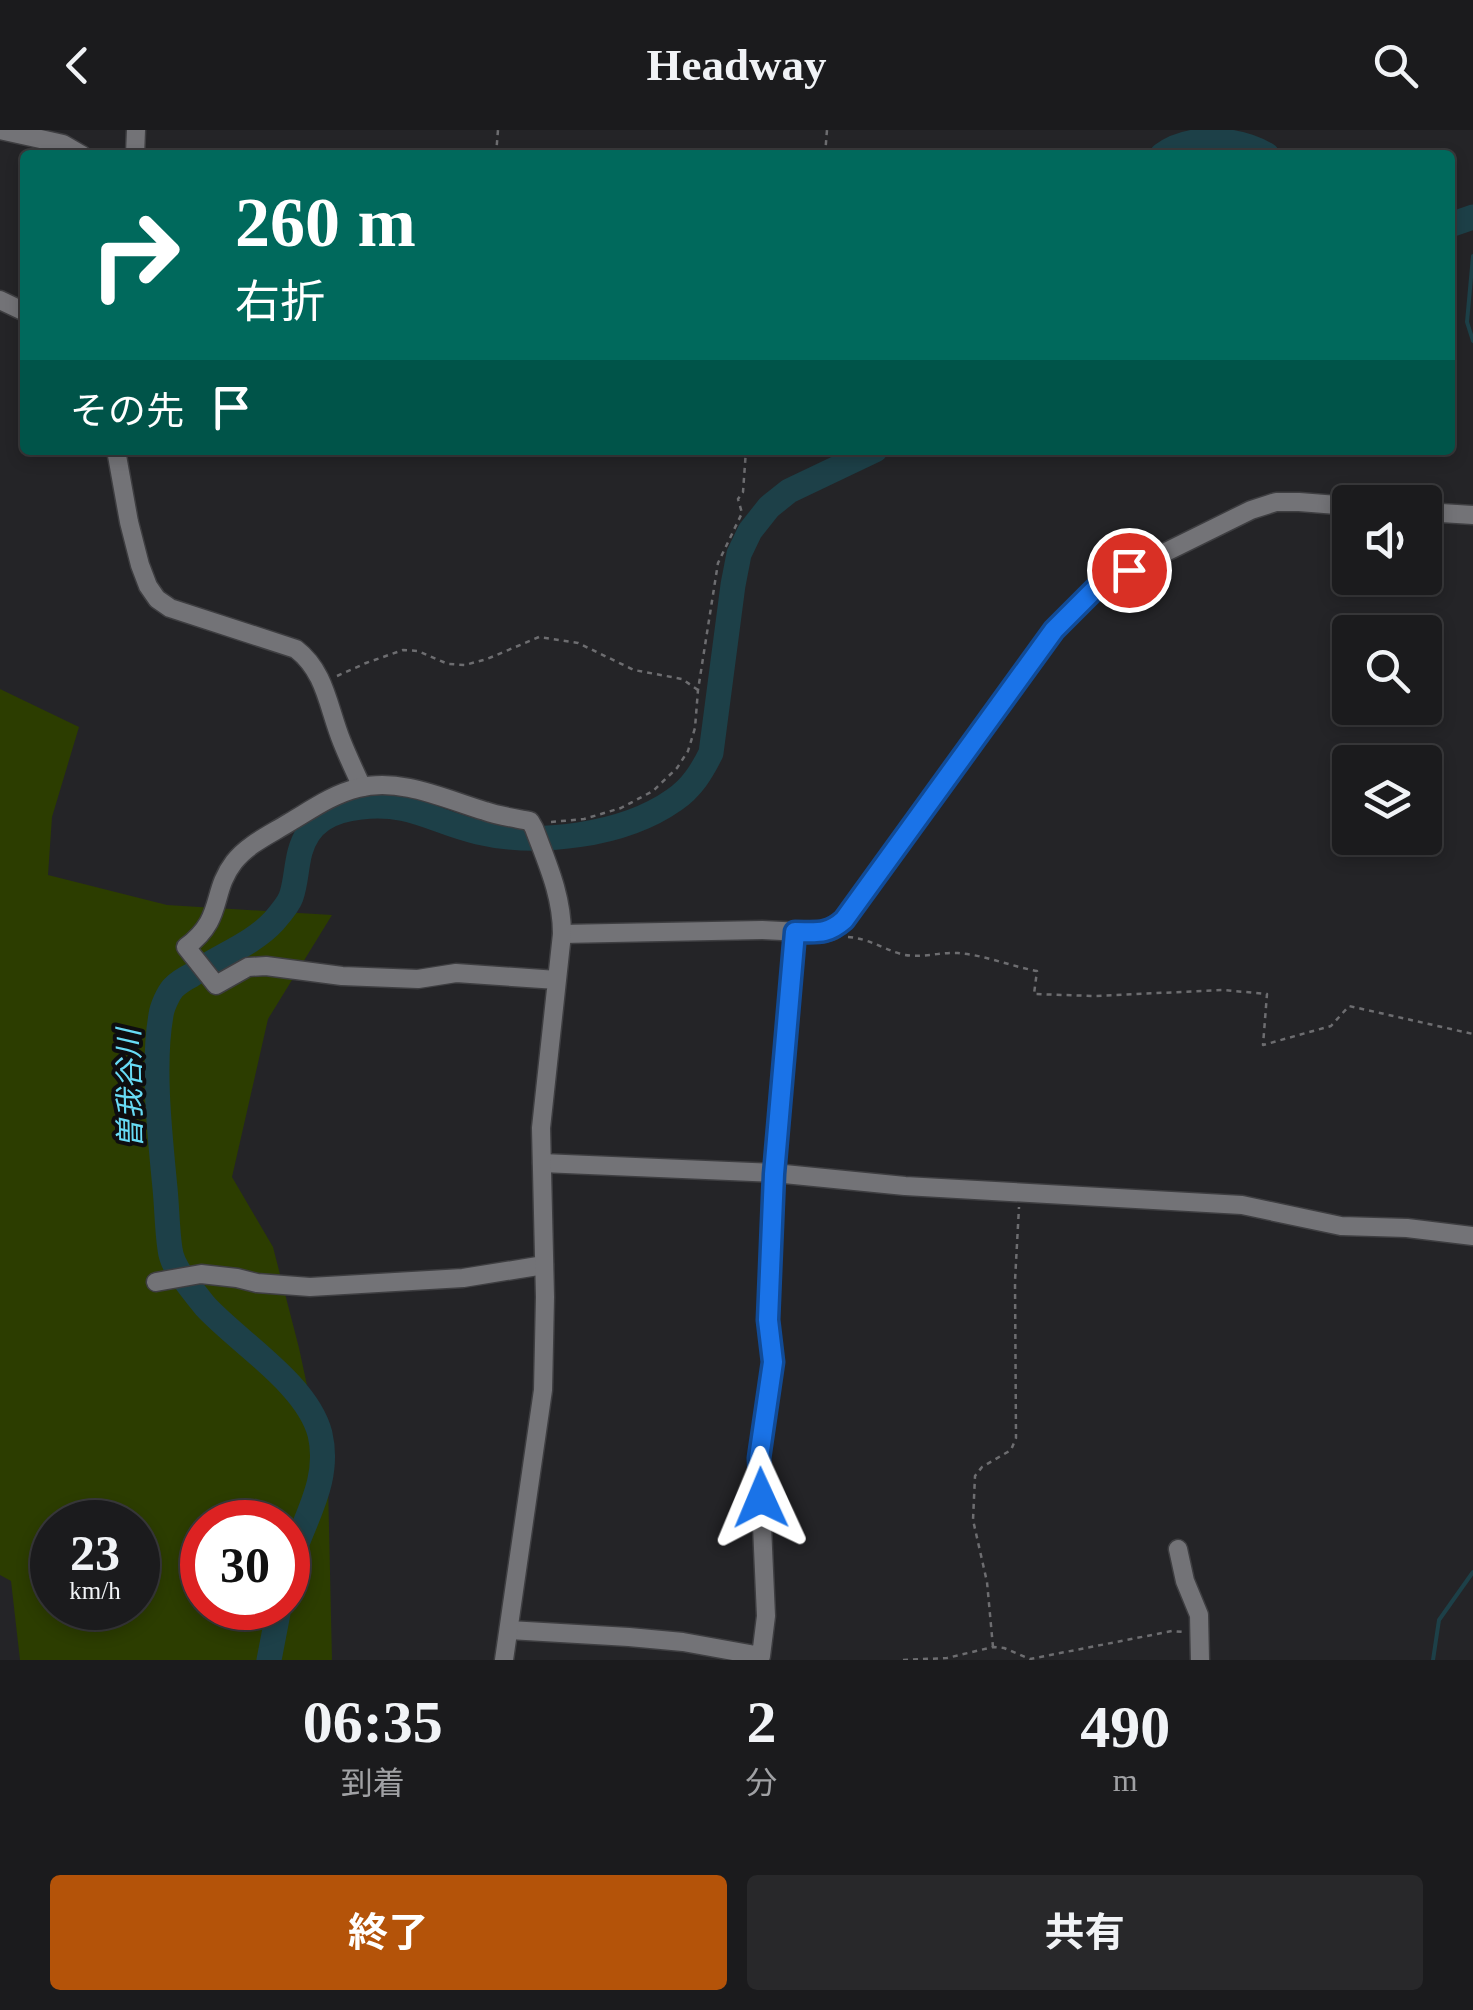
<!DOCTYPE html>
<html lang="ja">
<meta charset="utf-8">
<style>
body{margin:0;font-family:"Times New Roman","Noto Sans JP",serif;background:#28282a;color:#f1f3f6;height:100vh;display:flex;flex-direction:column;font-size:38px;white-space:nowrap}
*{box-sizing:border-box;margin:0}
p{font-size:32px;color:#a0a1a4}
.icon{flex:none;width:55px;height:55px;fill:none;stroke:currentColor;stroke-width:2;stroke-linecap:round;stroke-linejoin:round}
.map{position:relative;height:1530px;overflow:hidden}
.drawer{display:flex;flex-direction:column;background:#1b1b1d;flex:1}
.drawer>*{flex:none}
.guide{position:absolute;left:20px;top:20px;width:1435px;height:305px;border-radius:10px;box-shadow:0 5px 15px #0003,0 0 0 2px #39393b;background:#00695c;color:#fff;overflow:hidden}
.fabs{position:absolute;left:1332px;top:355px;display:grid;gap:20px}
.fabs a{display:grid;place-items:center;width:110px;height:110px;border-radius:10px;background:#1b1b1d;box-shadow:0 5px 15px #0003,0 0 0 2px #39393b;font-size:50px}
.speed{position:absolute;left:30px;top:1370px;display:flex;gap:20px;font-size:50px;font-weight:700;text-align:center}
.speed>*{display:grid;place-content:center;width:130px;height:130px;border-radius:50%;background:#1b1b1d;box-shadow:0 5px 15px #0003,0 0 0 2px #39393b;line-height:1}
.speed small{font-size:25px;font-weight:400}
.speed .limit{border:15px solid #d22;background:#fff;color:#111}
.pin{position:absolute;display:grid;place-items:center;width:85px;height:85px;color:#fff;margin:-42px;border:5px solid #fff;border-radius:50%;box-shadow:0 2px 10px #0007}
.me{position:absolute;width:110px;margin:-55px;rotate:359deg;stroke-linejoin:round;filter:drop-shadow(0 0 8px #0008)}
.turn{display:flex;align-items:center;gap:35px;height:210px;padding:0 50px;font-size:45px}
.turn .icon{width:130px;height:130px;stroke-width:2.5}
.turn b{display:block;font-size:70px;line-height:85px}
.then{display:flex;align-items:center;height:95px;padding:0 50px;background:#0003;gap:20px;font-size:38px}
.eta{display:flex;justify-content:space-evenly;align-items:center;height:170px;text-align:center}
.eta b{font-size:60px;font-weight:700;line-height:70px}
.button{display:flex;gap:20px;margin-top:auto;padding:20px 50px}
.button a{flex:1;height:115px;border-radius:10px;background:#b45309;color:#fff;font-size:40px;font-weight:700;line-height:115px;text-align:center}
.button a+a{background:#28282a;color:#f1f3f6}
header{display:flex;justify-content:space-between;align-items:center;height:130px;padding:0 50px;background:#1b1b1d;font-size:45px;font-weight:700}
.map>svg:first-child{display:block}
.green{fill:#2c3d00;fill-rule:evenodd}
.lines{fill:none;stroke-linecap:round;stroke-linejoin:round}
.stream{stroke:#1d4048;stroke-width:4}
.river{stroke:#1d4048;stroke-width:25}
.minor-casing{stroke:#3e3e41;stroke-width:21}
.path{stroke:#6d6d70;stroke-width:2.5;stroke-dasharray:5 5;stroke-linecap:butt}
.minor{stroke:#737377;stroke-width:18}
.route-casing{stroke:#114b97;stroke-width:25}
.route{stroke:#1a73e8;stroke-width:18}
.labels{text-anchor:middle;stroke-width:8;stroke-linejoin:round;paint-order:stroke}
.water-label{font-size:30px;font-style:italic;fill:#68dbf5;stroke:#0e0d0f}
</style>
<header><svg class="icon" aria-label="back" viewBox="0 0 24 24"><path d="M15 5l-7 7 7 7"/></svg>Headway<svg class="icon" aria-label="search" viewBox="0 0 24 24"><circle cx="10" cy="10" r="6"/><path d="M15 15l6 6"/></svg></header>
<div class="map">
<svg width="1473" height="1530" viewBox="0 0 1473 1530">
<rect width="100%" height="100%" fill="#242427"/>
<path class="green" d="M0 559 79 597 52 687 48 745 167 775 332 785 268 889 232 1047 273 1117 299 1218 328 1353 332 1530H20L11 1451 0 1445ZM52 1392H138V1478H52ZM202 1392H288V1478H202Z"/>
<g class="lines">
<g class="stream">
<polyline points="1473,126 1467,192 1473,211"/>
<polyline points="1433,1530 1439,1490 1473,1442"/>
</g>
<g class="river">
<path d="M1162 25C1191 4 1238 8 1267 25"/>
<polyline points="1450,95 1473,87"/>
<path d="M288 1441C299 1395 332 1355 320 1304 307 1254 239 1213 205 1176 197 1166 189 1156 182 1146 176 1138 171 1128 170 1119 167 1099 167 1078 165 1058 160 1006 152 936 161 885 162 877 168 864 173 858 178 853 186 848 192 845 218 826 252 815 274 791 280 784 288 775 291 767 296 753 296 737 300 722 308 692 331 680 361 677 410 671 434 692 478 702 537 716 623 706 674 670 692 658 702 641 711 623L733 455 739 424 750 401 769 377 789 361 875 320"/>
<polyline points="269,1530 279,1478"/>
</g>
<g class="minor-casing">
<g id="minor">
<polyline points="0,0 63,14 82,25"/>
<polyline points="135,25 136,0"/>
<polyline points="0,170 25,182"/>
<path d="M116 320 129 392 140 435 148 456 157 469 170 478 296 519C326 542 328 578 342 612 348 627 355 642 362 657"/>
<polyline points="1425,382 1473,385"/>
<polyline points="562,804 762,800 822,803 833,800 844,790 1054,500 1083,470 1099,455 1251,380 1276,372 1299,372 1350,376"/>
<polyline points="542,1033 774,1043 905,1056 1242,1075 1341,1096 1407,1098 1473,1106"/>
<polyline points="156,1152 201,1144 237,1148 257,1153 310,1157 463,1148 544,1135"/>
<polyline points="1178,1419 1185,1451 1199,1485 1200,1530"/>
<polyline points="509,1500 629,1507 683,1512 761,1526 766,1486 759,1328 773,1232 768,1189 774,1043 795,802"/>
<path d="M504 1530 543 1260 545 1167 541 998 562 804C562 765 547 733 534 698L530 691C515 688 499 686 485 681 445 669 400 647 358 658 333 664 312 679 290 692 271 704 248 714 234 732 210 763 225 788 186 817L216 855 248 837 266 836 342 846 418 849 456 843 557 850"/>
</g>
</g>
<g class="path">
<polyline points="496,25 498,0"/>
<polyline points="825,25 827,0"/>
<polyline points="337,546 366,533 403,520 418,521 448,534 465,535 487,529 539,507 578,513 634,540 682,549 698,560"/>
<polyline points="551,692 584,689 621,678 653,661 677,638 688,621 695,598 698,560 718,433 742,383 738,369 743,362 746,320"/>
<path d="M848 807C870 809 881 818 901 824 919 829 939 822 958 823 984 825 1010 836 1037 841L1034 864 1094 866 1223 860 1267 864 1263 915 1331 896 1349 876 1473 904"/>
<polyline points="993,1517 987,1452 973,1390 975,1346 982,1337 1011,1320 1016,1308 1015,1151 1019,1077"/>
<polyline points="903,1530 947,1528 993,1517 1004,1518 1030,1529 1172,1501 1184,1502"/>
</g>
<use href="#minor" class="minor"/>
</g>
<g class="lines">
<g class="route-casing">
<path id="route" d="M761 1368 759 1328 773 1232 768 1190 774 1044 795 802C817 802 827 805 844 790L1054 500 1099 455 1129 440"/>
</g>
<use href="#route" class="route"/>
</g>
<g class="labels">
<g class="water-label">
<text transform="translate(130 959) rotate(-91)" y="10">曽我谷川</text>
</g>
</g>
</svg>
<div class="fabs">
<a><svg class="icon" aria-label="sound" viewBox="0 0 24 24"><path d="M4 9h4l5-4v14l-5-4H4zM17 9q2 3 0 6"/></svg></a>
<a><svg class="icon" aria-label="search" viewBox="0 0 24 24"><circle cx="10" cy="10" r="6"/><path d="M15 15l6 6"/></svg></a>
<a><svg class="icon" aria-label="layers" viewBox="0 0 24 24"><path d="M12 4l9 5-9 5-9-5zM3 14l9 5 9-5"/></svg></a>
</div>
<div class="speed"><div>23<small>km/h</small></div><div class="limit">30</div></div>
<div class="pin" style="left:1129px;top:440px;background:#d93025"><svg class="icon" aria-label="arrive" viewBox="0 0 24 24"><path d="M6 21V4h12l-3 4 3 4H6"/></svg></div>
<svg class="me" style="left:761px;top:1368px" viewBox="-20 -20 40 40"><path d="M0-17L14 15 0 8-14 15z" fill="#1a73e8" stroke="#fff" stroke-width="4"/></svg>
<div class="guide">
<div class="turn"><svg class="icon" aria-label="right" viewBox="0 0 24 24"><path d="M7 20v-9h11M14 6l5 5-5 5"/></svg><div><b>260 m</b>右折</div></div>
<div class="then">その先<svg class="icon" aria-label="arrive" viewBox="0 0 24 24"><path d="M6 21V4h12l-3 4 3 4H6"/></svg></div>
</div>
</div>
<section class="drawer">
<div class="eta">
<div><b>06:35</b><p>到着</p></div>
<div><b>2</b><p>分</p></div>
<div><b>490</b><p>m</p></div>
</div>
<div class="button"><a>終了</a><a>共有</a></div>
</section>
